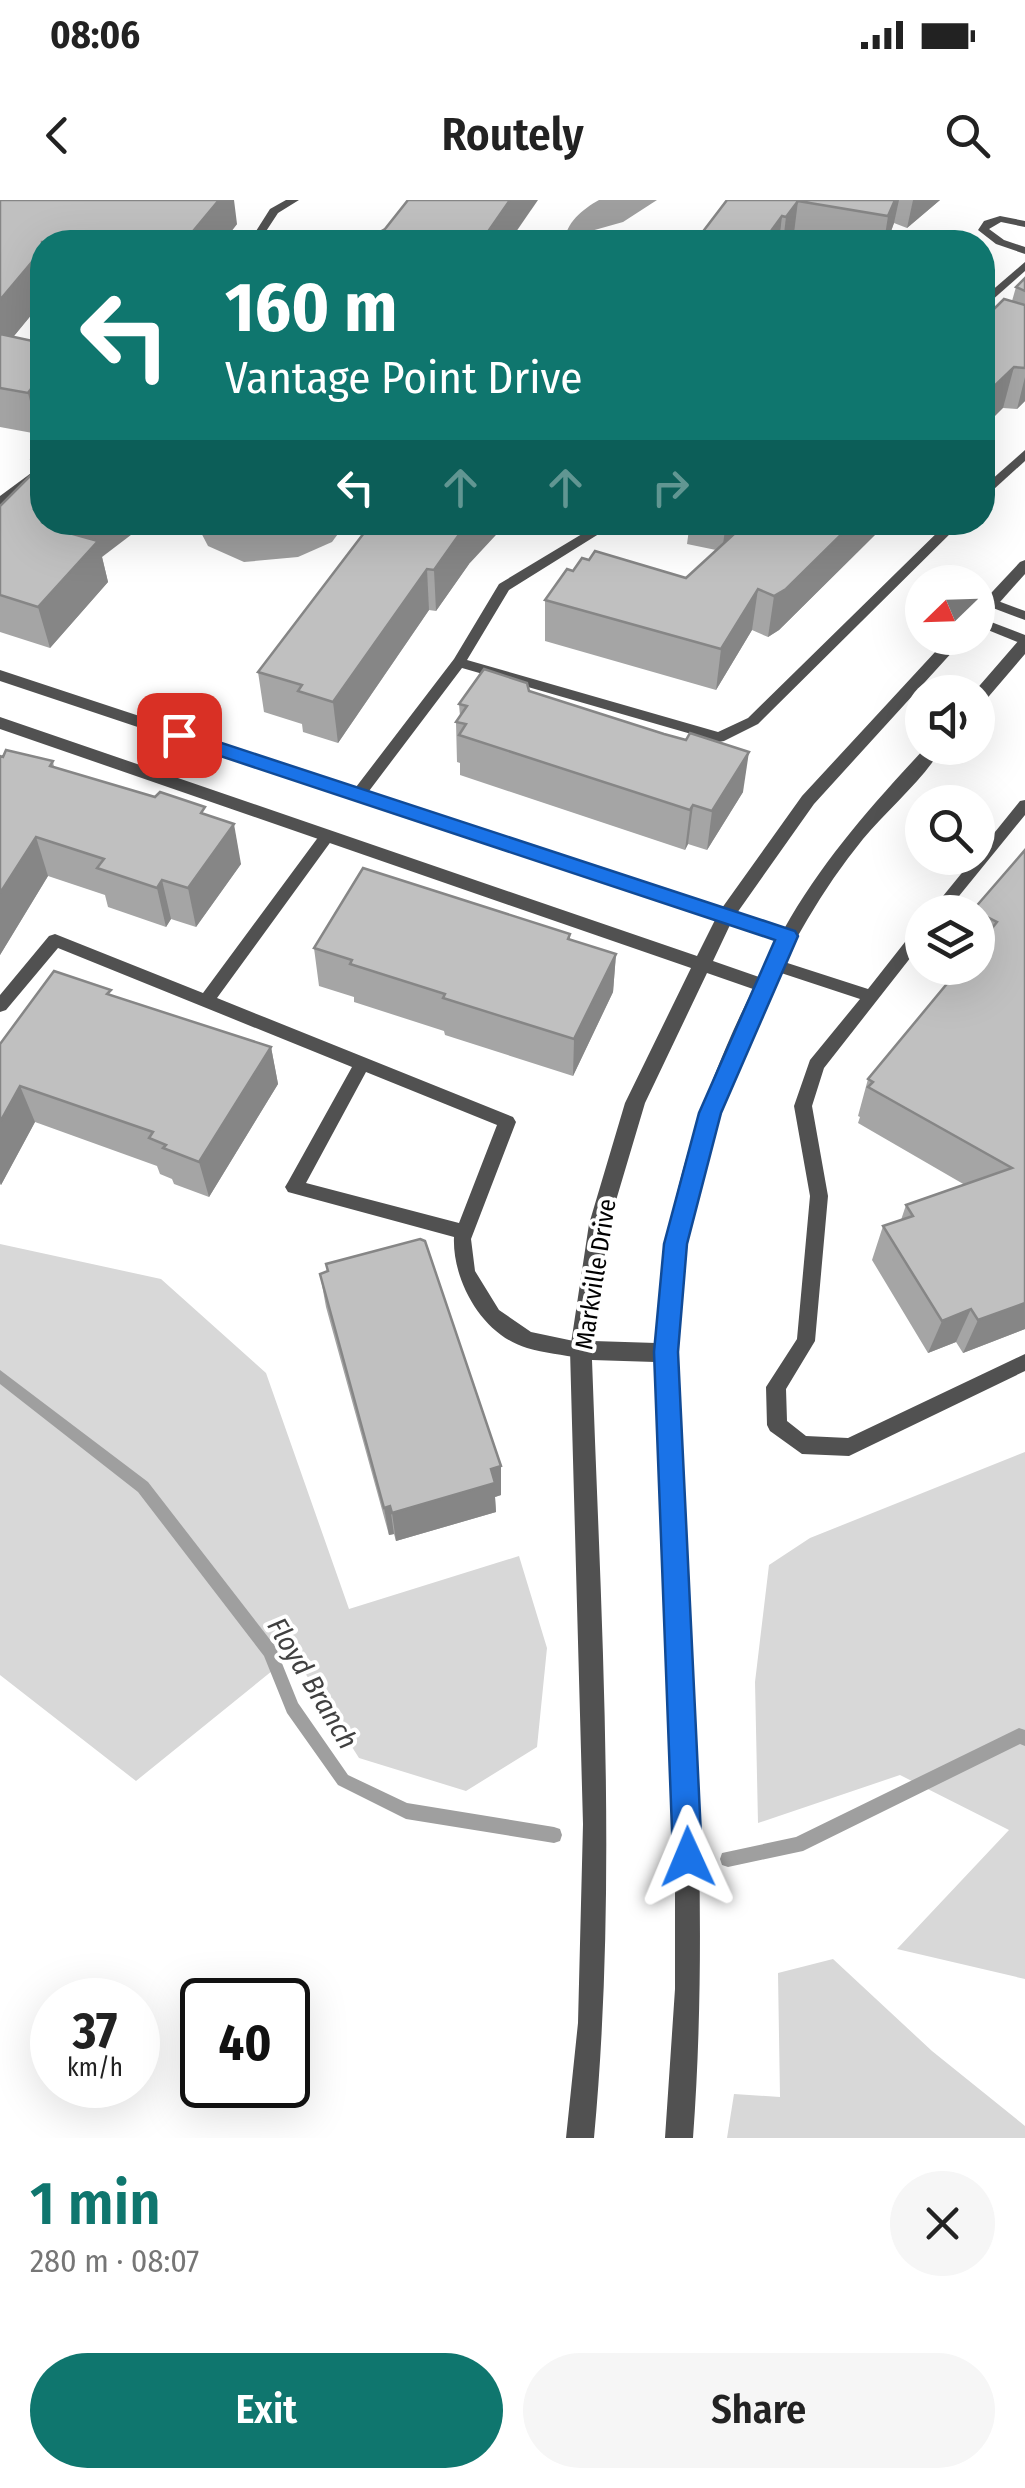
<!DOCTYPE html>
<meta charset="utf-8">
<style>
body{margin:0;font-family:"Fira Sans Condensed",sans-serif;background:#f6f6f6;color:#222;height:100vh;display:flex;flex-direction:column;font-size:38px;white-space:nowrap}
*{box-sizing:border-box;margin:0}
p{font-size:32px;color:#767676}
.icon{flex:none;width:55px;height:55px;fill:none;stroke:currentColor;stroke-width:2;stroke-linecap:round;stroke-linejoin:round}
.map{position:relative;height:1938px;overflow:hidden}
.details{display:flex;flex-direction:column;background:#fff;flex:1}
.details>*{flex:none}
.banner{position:absolute;left:30px;top:30px;width:965px;height:305px;border-radius:40px;box-shadow:0 10px 40px #0002;background:#0f766e;color:#fff;overflow:hidden}
.needle{width:65px;rotate:247deg}
.tools{position:absolute;left:905px;top:365px;display:grid;gap:20px}
.tools a{display:grid;place-items:center;width:90px;height:90px;border-radius:50%;background:#fff;box-shadow:0 10px 40px #0002;font-size:50px}
.speed{position:absolute;left:30px;top:1778px;display:flex;gap:20px;font-size:50px;font-weight:700;text-align:center}
.speed>*{display:grid;place-content:center;width:130px;height:130px;border-radius:50%;background:#fff;box-shadow:0 10px 40px #0002;line-height:1}
.speed small{font-size:25px;font-weight:400}
.speed .limit{border:5px solid #111;border-radius:15px;background:#fff;color:#111}
.pin{position:absolute;display:grid;place-items:center;width:85px;height:85px;color:#fff;margin:-42px;border-radius:20px;box-shadow:0 5px 15px #0006}
.me{position:absolute;width:110px;margin:-55px;rotate:359deg;stroke-linejoin:round;filter:drop-shadow(0 0 8px #0008)}
.turn{display:flex;align-items:center;gap:35px;height:210px;padding:0 30px;font-size:45px}
.turn .icon{width:130px;height:130px;stroke-width:2.5}
.turn b{display:block;font-size:70px;line-height:85px}
.lanes{display:flex;align-items:center;height:95px;padding:0 30px;background:#0003;justify-content:center;gap:50px;direction:ltr}
.lanes .off{opacity:.35}
.round{display:grid;place-items:center;flex:none;width:105px;height:105px;border-radius:52px;background:#f6f6f6}
.summary{display:flex;align-items:center;justify-content:space-between;height:170px;padding:0 30px}
h1{font-size:60px;font-weight:600;line-height:75px;color:#0f766e}
.primary-button{display:flex;gap:20px;margin-top:auto;padding:20px 30px}
.primary-button a{flex:1;height:115px;border-radius:60px;background:#0f766e;color:#fff;font-size:40px;font-weight:600;line-height:115px;text-align:center}
.primary-button a+a{background:#f6f6f6;color:#222}
.status{display:flex;justify-content:space-between;align-items:center;height:70px;padding:0 50px;background:#fff;direction:ltr}
.status svg{height:28px;fill:currentColor}
header{display:flex;justify-content:space-between;align-items:center;height:130px;padding:0 30px;background:#fff;font-size:45px;font-weight:600}
.map>svg:first-child{display:block}
.green{fill:#d8d8d8}
.water{fill:#9f9f9f}
.lines{fill:none;stroke-linecap:round;stroke-linejoin:round}
.stream{fill:#9f9f9f;fill-rule:evenodd}
.service{fill:#515151;fill-rule:evenodd}
.tertiary{fill:#515151;fill-rule:evenodd}
.wall{fill:#a5a5a5}
.shaded-wall{fill:#868686}
.building{fill:#c0c0c0;stroke:#868686;stroke-width:2.5}
.route{fill:#1a73e8;stroke:#114b97;stroke-width:2.5}
.labels{text-anchor:middle;stroke-width:8;stroke-linejoin:round;paint-order:stroke}
.street-label{font-size:25px;fill:#000;stroke:#fff}
.water-label{font-size:28px;font-style:italic;fill:#404040;stroke:#fff}
</style>
<div class="status"><b>08:06</b><svg viewBox="0 0 49 12"><path d="M0 12V9h3v3zM5 12V6h3v6zM10 12V3h3v9zM15 12V0h3v12zM26 1h20v11H26zM47 4h2v5h-2z"/></svg></div>
<header><svg class="icon" aria-label="back" viewBox="0 0 24 24"><path d="M15 5l-7 7 7 7"/></svg>Routely<svg class="icon" aria-label="search" viewBox="0 0 24 24"><circle cx="10" cy="10" r="6"/><path d="M15 15l6 6"/></svg></header>
<div class="map">
<svg width="1025" height="1938" viewBox="0 0 1025 1938">
<rect width="100%" height="100%" fill="#fff"/>
<g class="green">
<polygon points="0,1044 161,1079 266,1173 349,1409 519,1356 547,1448 537,1547 466,1591 359,1558 293,1454 136,1581 0,1475"/>
<polygon points="1025,1252 1025,1779 897,1749 1009,1630 900,1575 758,1623 755,1482 769,1365 810,1338"/>
<polygon points="833,1759 932,1851 1025,1926 1025,1938 727,1938 734,1894 780,1897 778,1773"/>
</g>
<g class="water">
<path d="M599 0H657L623 22 591 31 585 42H565C565 23 583 9 599 0Z"/>
<polygon points="196,323 196,322 346,323 332,342 298,357 244,362 208,346"/>
</g>
<g class="lines">
<g class="stream">
<polygon points="0,1170 148,1282 275,1446 298,1503 348,1575 407,1603 554,1627 560,1629 562,1635 560,1641 554,1643 406,1619 338,1585 287,1513 264,1456 138,1292 0,1184"/>
<polygon points="1019,1528 1025,1530 1025,1546 1020,1544 803,1651 728,1667 722,1665 720,1659 722,1653 796,1637"/>
</g>
<g class="service">
<polygon points="286,0 299,0 278,13 259,42 249,42 270,9"/>
<polygon points="1000,16 1025,21 1025,27 1001,22 989,29 1004,40 1025,47 1025,54 996,44 978,30 984,21"/>
<polygon points="1025,62 1025,71 982,109 982,99"/>
<polygon points="1025,250 1025,261 982,300 982,288"/>
<polygon points="42,265 42,275 0,306 0,296"/>
<polygon points="602,322 618,322 509,390 467,460 718,532 748,518 948,322 962,322 758,524 724,541 719,542 462,468 363,599 353,599 353,591 454,459 499,384"/>
<polygon points="990,398 1025,411 1025,420 985,405 985,399"/>
<polygon points="978,417 1025,435 1025,445 978,426"/>
<polygon points="1025,600 1025,615 946,712 930,712 974,658 978,658 978,653 1020,601"/>
<path d="M327 631 335 636 332 640 217 798 513 917 516 922 471 1039 475 1071 499 1110 531 1132 588 1144 590 1150 588 1156 581 1158C563 1155 544 1153 527 1148 482 1135 452 1080 454 1037L288 992 285 987 288 982 352 867 58 748 6 810 0 812V795L49 736 55 734 203 793 322 632ZM366 872 497 925 459 1023 306 983Z"/>
<polygon points="922,726 922,743 824,868 812,906 828,996 815,1141 786,1189 787,1221 806,1236 848,1238 1025,1154 1025,1171 849,1256 802,1254 770,1231 767,1225 766,1187 797,1139 810,996 794,906 810,860 860,799 769,769 767,765 775,759 868,789 916,728"/>
</g>
<g class="tertiary">
<polygon points="1025,360 1025,374 984,420 978,421 978,407 1020,362"/>
<path d="M948 438H965L814 604 737 713 784 729C822 661 872 605 925 548H942C923 580 888 609 863 639 822 689 789 748 763 805 725 891 692 985 681 1079 669 1176 683 1275 688 1373 697 1562 707 1749 693 1938H665L675 1789V1640L655 1162 592 1160C601 1420 618 1679 594 1938H566L578 1823 583 1624 570 1150 589 1024 625 903 691 768 0 529V517L697 756 715 720 0 481V470L722 708 802 596ZM730 725 778 740 759 777 713 761ZM707 773 753 789C698 899 660 1020 656 1143L593 1141 609 1024 645 903Z"/>
<polygon points="1025,439 1025,454 984,502 978,503 978,492 974,492 1019,440"/>
</g>
</g>
<g class="wall">
<polygon points="0,0 237,24 223,42 42,42 42,102 13,137 42,143 38,234 0,227"/>
<polygon points="727,0 940,0 907,28 894,23 887,42 793,41 792,42 695,42"/>
<polygon points="1025,78 1025,201 1017,209 1003,208 987,116 1012,101 1016,87"/>
<polygon points="42,252 102,357 108,382 50,448 0,432 0,306 35,271 32,259"/>
<polygon points="690,322 741,322 733,335 747,322 888,322 779,430 768,437 752,430 716,490 545,441 545,400 573,371 686,378 716,350 687,344"/>
<polygon points="377,329 469,364 436,411 429,410 338,543 303,532 302,524 264,512 258,472"/>
<polygon points="529,491 743,592 707,650 688,644 685,650 460,575 460,563 457,562 456,522 460,516 459,504"/>
<polygon points="0,556 53,561 54,567 207,615 241,664 196,727 171,719 166,727 108,707 105,695 48,676 0,755"/>
<polygon points="1025,650 1025,1129 963,1153 956,1142 928,1153 872,1060 883,1026 901,1020 906,1005 965,985 858,923 860,917 858,916 868,879 978,768 978,712 973,712 973,710"/>
<polygon points="570,734 570,739 616,754 613,792 573,876 445,835 444,831 354,802 354,797 319,786 314,748"/>
<polygon points="113,796 271,847 278,884 209,997 174,984 172,979 160,974 157,966 35,922 1,985 0,984 0,844"/>
<polygon points="326,1064 501,1295 495,1297 496,1312 396,1341 394,1334 389,1335 326,1107 320,1074 327,1072"/>
</g>
<g class="shaded-wall">
<polygon points="219,0 234,0 237,24 223,42 184,42"/>
<polygon points="510,0 538,0 509,42 474,42"/>
<polygon points="895,0 899,0 894,23 887,42 884,42 888,16"/>
<polygon points="913,0 940,0 907,28"/>
<polygon points="798,1 793,41 783,42 786,17"/>
<polygon points="782,16 779,42 763,42"/>
<polygon points="42,50 42,102 0,153 0,100"/>
<polygon points="1014,167 1003,208 982,229 982,198"/>
<polygon points="42,174 42,228 38,234 28,193"/>
<polygon points="1025,177 1025,201 1017,209"/>
<polygon points="83,322 148,322 102,357 108,382 50,448 38,407 69,333"/>
<polygon points="508,322 469,364 436,411 434,370 468,323"/>
<polygon points="726,322 741,322 722,352"/>
<polygon points="854,322 888,322 779,430 768,437 774,396"/>
<polygon points="427,369 429,410 338,543 333,502"/>
<polygon points="758,389 752,430 716,490 721,449"/>
<polygon points="749,552 743,592 707,650 712,611"/>
<polygon points="693,605 688,644 685,650 690,610"/>
<polygon points="234,624 241,664 196,727 188,688"/>
<polygon points="36,637 48,676 0,755 0,693"/>
<polygon points="162,680 171,719 166,727 157,688"/>
<polygon points="616,754 613,792 573,876 574,839"/>
<polygon points="271,847 278,884 209,997 199,962"/>
<polygon points="20,886 35,922 1,985 0,982 0,922"/>
<polygon points="1025,1103 1025,1129 963,1153 978,1120"/>
<polygon points="971,1109 956,1142 928,1153 942,1121"/>
<polygon points="501,1266 501,1295 495,1297 496,1312 396,1341 392,1313 491,1269"/>
<polygon points="390,1306 394,1334 389,1335 384,1308"/>
</g>
<g class="building">
<polygon points="0,0 219,0 184,42 42,42 42,50 0,100"/>
<polygon points="408,0 510,0 485,36 474,42 363,42 385,29"/>
<polygon points="727,0 895,0 888,16 798,1 786,17 782,16 763,42 695,42"/>
<polygon points="1025,78 1025,91 1016,87"/>
<polygon points="1004,99 1025,105 1025,168 1014,167 982,198 982,114 987,116"/>
<polygon points="0,134 42,143 42,174 28,193 0,188"/>
<polygon points="42,252 42,322 83,322 69,333 98,341 38,407 0,395 0,306 42,264 32,259"/>
<polygon points="384,322 468,322 434,370 427,369 333,502 298,491 302,485 258,472 367,329 377,329"/>
<polygon points="747,322 854,322 786,389 774,396 758,389 721,449 545,400 567,369 573,371 582,358 589,360 595,351 686,378"/>
<polygon points="484,469 527,483 529,491 664,534 686,540 690,533 749,552 712,611 693,605 690,610 459,535 466,524 456,522 467,506 459,504"/>
<polygon points="6,550 53,561 50,566 155,597 160,592 205,607 201,613 234,624 188,688 162,680 157,688 97,668 104,659 36,637 0,693 0,556 3,557"/>
<polygon points="1025,650 1025,1103 978,1120 971,1109 942,1121 883,1026 913,1016 906,1005 1012,968 868,887 873,882 868,879 960,768 978,768 978,746 997,722 973,710"/>
<polygon points="363,668 570,734 568,739 616,754 574,839 443,798 445,794 350,764 352,760 314,748"/>
<polygon points="54,771 111,790 107,794 271,847 199,962 163,948 166,945 149,938 153,932 20,886 0,922 0,844"/>
<polygon points="420,1039 425,1041 501,1266 491,1269 495,1283 392,1313 390,1306 384,1308 320,1074 328,1071 326,1064"/>
</g>
<polygon class="route" points="179,529 795,731 798,736 721,913 687,1044 678,1152 702,1657 698,1667 688,1672 678,1667 673,1657 654,1152 664,1044 699,913 775,740 172,540 169,535"/>
<g class="labels">
<g class="street-label">
<text transform="translate(595 1074) rotate(-81)" y="9">Markville Drive</text>
</g>
<g class="water-label">
<text transform="translate(313 1483) rotate(59)" y="10">Floyd Branch</text>
</g>
</g>
</svg>
<div class="tools">
<a><svg class="needle" viewBox="-14 -14 28 28"><path d="M0-13l5 13h-10z" fill="#e53935"/><path d="M0 13l5-13h-10z" fill="#767676"/></svg></a>
<a><svg class="icon" aria-label="sound" viewBox="0 0 24 24"><path d="M4 9h4l5-4v14l-5-4H4zM17 9q2 3 0 6"/></svg></a>
<a><svg class="icon" aria-label="search" viewBox="0 0 24 24"><circle cx="10" cy="10" r="6"/><path d="M15 15l6 6"/></svg></a>
<a><svg class="icon" aria-label="layers" viewBox="0 0 24 24"><path d="M12 4l9 5-9 5-9-5zM3 14l9 5 9-5"/></svg></a>
</div>
<div class="speed"><div>37<small>km/h</small></div><div class="limit">40</div></div>
<div class="pin" style="left:179px;top:535px;background:#d93025"><svg class="icon" aria-label="arrive" viewBox="0 0 24 24"><path d="M6 21V4h12l-3 4 3 4H6"/></svg></div>
<svg class="me" style="left:688px;top:1657px" viewBox="-20 -20 40 40"><path d="M0-17L14 15 0 8-14 15z" fill="#1a73e8" stroke="#fff" stroke-width="4"/></svg>
<div class="banner">
<div class="turn"><svg class="icon" aria-label="left" viewBox="0 0 24 24"><path d="M17 20v-9H6M10 6l-5 5 5 5"/></svg><div><b>160 m</b>Vantage Point Drive</div></div>
<div class="lanes"><svg class="icon" aria-label="left" viewBox="0 0 24 24"><path d="M17 20v-9H6M10 6l-5 5 5 5"/></svg><svg class="icon off" aria-label="ahead" viewBox="0 0 24 24"><path d="M12 20V5M6 11l6-6 6 6"/></svg><svg class="icon off" aria-label="ahead" viewBox="0 0 24 24"><path d="M12 20V5M6 11l6-6 6 6"/></svg><svg class="icon off" aria-label="right" viewBox="0 0 24 24"><path d="M7 20v-9h11M14 6l5 5-5 5"/></svg></div>
</div>
</div>
<section class="details">
<div class="summary"><div><h1>1 min</h1><p>280 m · 08:07</p></div><a class="round"><svg class="icon" aria-label="close" viewBox="0 0 24 24"><path d="M6 6l12 12M18 6L6 18"/></svg></a></div>
<div class="primary-button"><a>Exit</a><a>Share</a></div>
</section>
